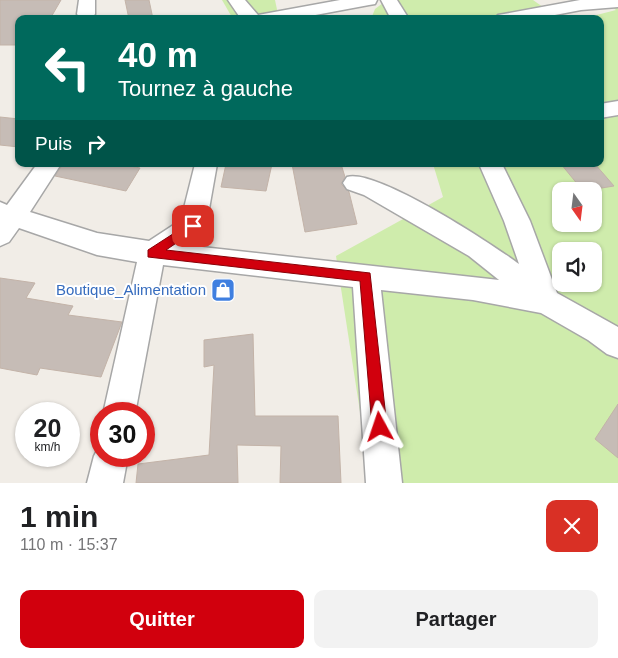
<!DOCTYPE html>
<html lang="fr">
<meta charset="utf-8">
<style>
body{margin:0;font-family:Arial,sans-serif;background:#f2f2f2;color:#202124;height:100vh;display:flex;flex-direction:column;font-size:19px;white-space:nowrap}
*{box-sizing:border-box;margin:0}
p{font-size:16px;color:#757577}
.icon{flex:none;width:28px;height:28px;fill:none;stroke:currentColor;stroke-width:2;stroke-linecap:round;stroke-linejoin:round}
.map{position:relative;height:483px;overflow:hidden}
.sheet{display:flex;flex-direction:column;background:#fff;flex:1}
.sheet>*{flex:none}
.guide{position:absolute;left:15px;top:15px;width:589px;height:152px;border-radius:10px;box-shadow:0 1px 4px #0004;background:#00695c;color:#fff;overflow:hidden}
.needle{width:32px;rotate:166deg}
.fabs{position:absolute;left:552px;top:182px;display:grid;gap:10px}
.fabs a{display:grid;place-items:center;width:50px;height:50px;border-radius:10px;background:#fff;box-shadow:0 1px 4px #0004;font-size:25px}
.speed{position:absolute;left:15px;top:402px;display:flex;gap:10px;font-size:25px;font-weight:700;text-align:center}
.speed>*{display:grid;place-content:center;width:65px;height:65px;border-radius:50%;background:#fff;box-shadow:0 1px 4px #0004;line-height:1}
.speed small{font-size:12px;font-weight:400}
.speed .limit{border:8px solid #d22;background:#fff;color:#111}
.pin{position:absolute;display:grid;place-items:center;width:42px;height:42px;color:#fff;margin:-21px;border-radius:10px;box-shadow:0 2px 8px #0006}
.me{position:absolute;width:55px;margin:-28px;rotate:355deg;stroke-linejoin:round;filter:drop-shadow(0 0 4px #0008)}
.turn{display:flex;align-items:center;gap:18px;height:105px;padding:0 20px;font-size:22px}
.turn .icon{width:65px;height:65px;stroke-width:2.5}
.turn b{display:block;font-size:35px;line-height:42px}
.then{display:flex;align-items:center;height:48px;padding:0 20px;background:#0003;gap:10px;font-size:19px}
.round{display:grid;place-items:center;flex:none;width:52px;height:52px;border-radius:10px;background:#f2f2f2}
.headline{display:flex;align-items:center;justify-content:space-between;height:85px;padding:0 20px}
h1{font-size:30px;font-weight:800;line-height:38px}
.action{display:flex;gap:10px;margin-top:auto;padding:10px 20px}
.action a{flex:1;height:58px;border-radius:10px;background:#d1000d;color:#fff;font-size:20px;font-weight:800;line-height:58px;text-align:center}
.action a+a{background:#f2f2f2;color:#202124}
.map>svg:first-child{display:block}
.grass{fill:#cfecac;fill-rule:evenodd}
.building{fill:#c6bcb6;stroke:#c3b3a8}
.lines{fill:none;stroke-linecap:round;stroke-linejoin:round}
.minor-casing{stroke:#a7a7a7;stroke-width:3}
.minor{fill:#fff;fill-rule:evenodd}
.route{fill:#d1000d;stroke:#880008}
.labels{text-anchor:middle;stroke-width:4;stroke-linejoin:round;paint-order:stroke}
.shop-label{font-size:15px;fill:#366cbe;stroke:#fff;text-anchor:end}
</style>
<div class="map">
<svg width="618" height="483" viewBox="0 0 618 483">
<rect width="100%" height="100%" fill="#f1ede7"/>
<g class="grass">
<polygon points="222,0 275,0 279,19 233,19"/>
<polygon points="387,0 533,0 560,19 371,19 375,9"/>
<path d="M604 0H618V483H371L336 256 443 197 433 164H600V19H581L616 10ZM561 191H594V224H561ZM561 251H594V284H561Z"/>
</g>
<g class="building">
<polygon points="0,0 61,0 50,19 19,19 19,45 0,45"/>
<polygon points="125,0 149,0 153,19 129,19"/>
<polygon points="0,117 19,119 19,147 0,145"/>
<polygon points="63,164 120,164 140,168 126,191 55,176"/>
<polygon points="226,164 272,164 266,191 221,187"/>
<polygon points="292,164 341,164 345,177 341,184 349,192 357,224 305,232"/>
<polygon points="561,164 595,164 614,186 583,191"/>
<polygon points="0,278 35,283 26,298 73,306 68,315 122,322 101,377 40,368 37,375 0,368"/>
<polygon points="253,334 255,416 338,416 341,483 280,483 281,446 237,445 238,483 136,483 138,464 209,455 214,365 204,367 204,340"/>
<polygon points="618,404 618,458 595,439"/>
</g>
<g class="lines">
<g class="minor-casing">
<g id="minor">
<polygon points="79,0 95,0 95,14 92,18 80,18 77,14"/>
<polygon points="228,0 245,0 258,15 340,0 377,0 375,4 369,5 294,19 241,19"/>
<polygon points="381,0 397,0 409,19 391,19"/>
<polygon points="580,0 618,0 618,7 581,10 534,19 495,19 498,15 504,14"/>
<polygon points="618,101 618,115 600,118 600,104"/>
<path d="M37 164H61L30 212 97 233 149 241 181 220 195 164H217L206 226 202 233 184 245 499 280 469 256 364 195 347 189 343 183 347 177C376 168 492 244 519 264L504 221 479 164H502L530 221 557 293 618 327V358L607 354 588 340 541 313 473 300 381 290 402 483H366L353 287 163 265 135 414H103L137 262 97 255 19 228 9 242 0 246V202L7 205Z"/>
<polygon points="101,443 101,456 128,456 123,483 87,483 94,456"/>
</g>
</g>
<use href="#minor" class="minor"/>
</g>
<polygon class="route" points="193,221 197,223 197,229 166,250 370,273 387,427 385,432 380,434 374,432 372,427 360,281 148,257 148,250"/>
<defs>
<g id="shop-square" transform="scale(1.25)"><rect x="-9" y="-9" width="18" height="18" rx="4" fill="#3f7fe0" stroke="#fff"/><path d="M-5-2.5h2.3a2.7 3.5 0 0 1 5.4 0H5L5.5 6h-11ZM-1.5-2.5h3a1.5 2.3 0 0 0-3 0Z" fill="#fff"/></g>
</defs>
<g fill-rule="evenodd">
<use href="#shop-square" x="223" y="290"/>
</g>
<g class="labels">
<g class="shop-label">
<text x="206" y="295">Boutique_Alimentation</text>
</g>
</g>
</svg>
<div class="fabs">
<a><svg class="needle" viewBox="-14 -14 28 28"><path d="M0-13l5 13h-10z" fill="#e53935"/><path d="M0 13l5-13h-10z" fill="#757577"/></svg></a>
<a><svg class="icon" aria-label="sound" viewBox="0 0 24 24"><path d="M4 9h4l5-4v14l-5-4H4zM17 9q2 3 0 6"/></svg></a>
</div>
<div class="speed"><div>20<small>km/h</small></div><div class="limit">30</div></div>
<div class="pin" style="left:193px;top:226px;background:#d93025"><svg class="icon" aria-label="arrive" viewBox="0 0 24 24"><path d="M6 21V4h12l-3 4 3 4H6"/></svg></div>
<svg class="me" style="left:380px;top:427px" viewBox="-20 -20 40 40"><path d="M0-17L14 15 0 8-14 15z" fill="#d1000d" stroke="#fff" stroke-width="4"/></svg>
<div class="guide">
<div class="turn"><svg class="icon" aria-label="left" viewBox="0 0 24 24"><path d="M17 20v-9H6M10 6l-5 5 5 5"/></svg><div><b>40 m</b>Tournez à gauche</div></div>
<div class="then">Puis<svg class="icon" aria-label="right" viewBox="0 0 24 24"><path d="M7 20v-9h11M14 6l5 5-5 5"/></svg></div>
</div>
</div>
<section class="sheet">
<div class="headline"><div><h1>1 min</h1><p>110 m · 15:37</p></div><a class="round" style="background:#d93025;color:#fff"><svg class="icon" aria-label="close" viewBox="0 0 24 24"><path d="M6 6l12 12M18 6L6 18"/></svg></a></div>
<div class="action"><a>Quitter</a><a>Partager</a></div>
</section>
